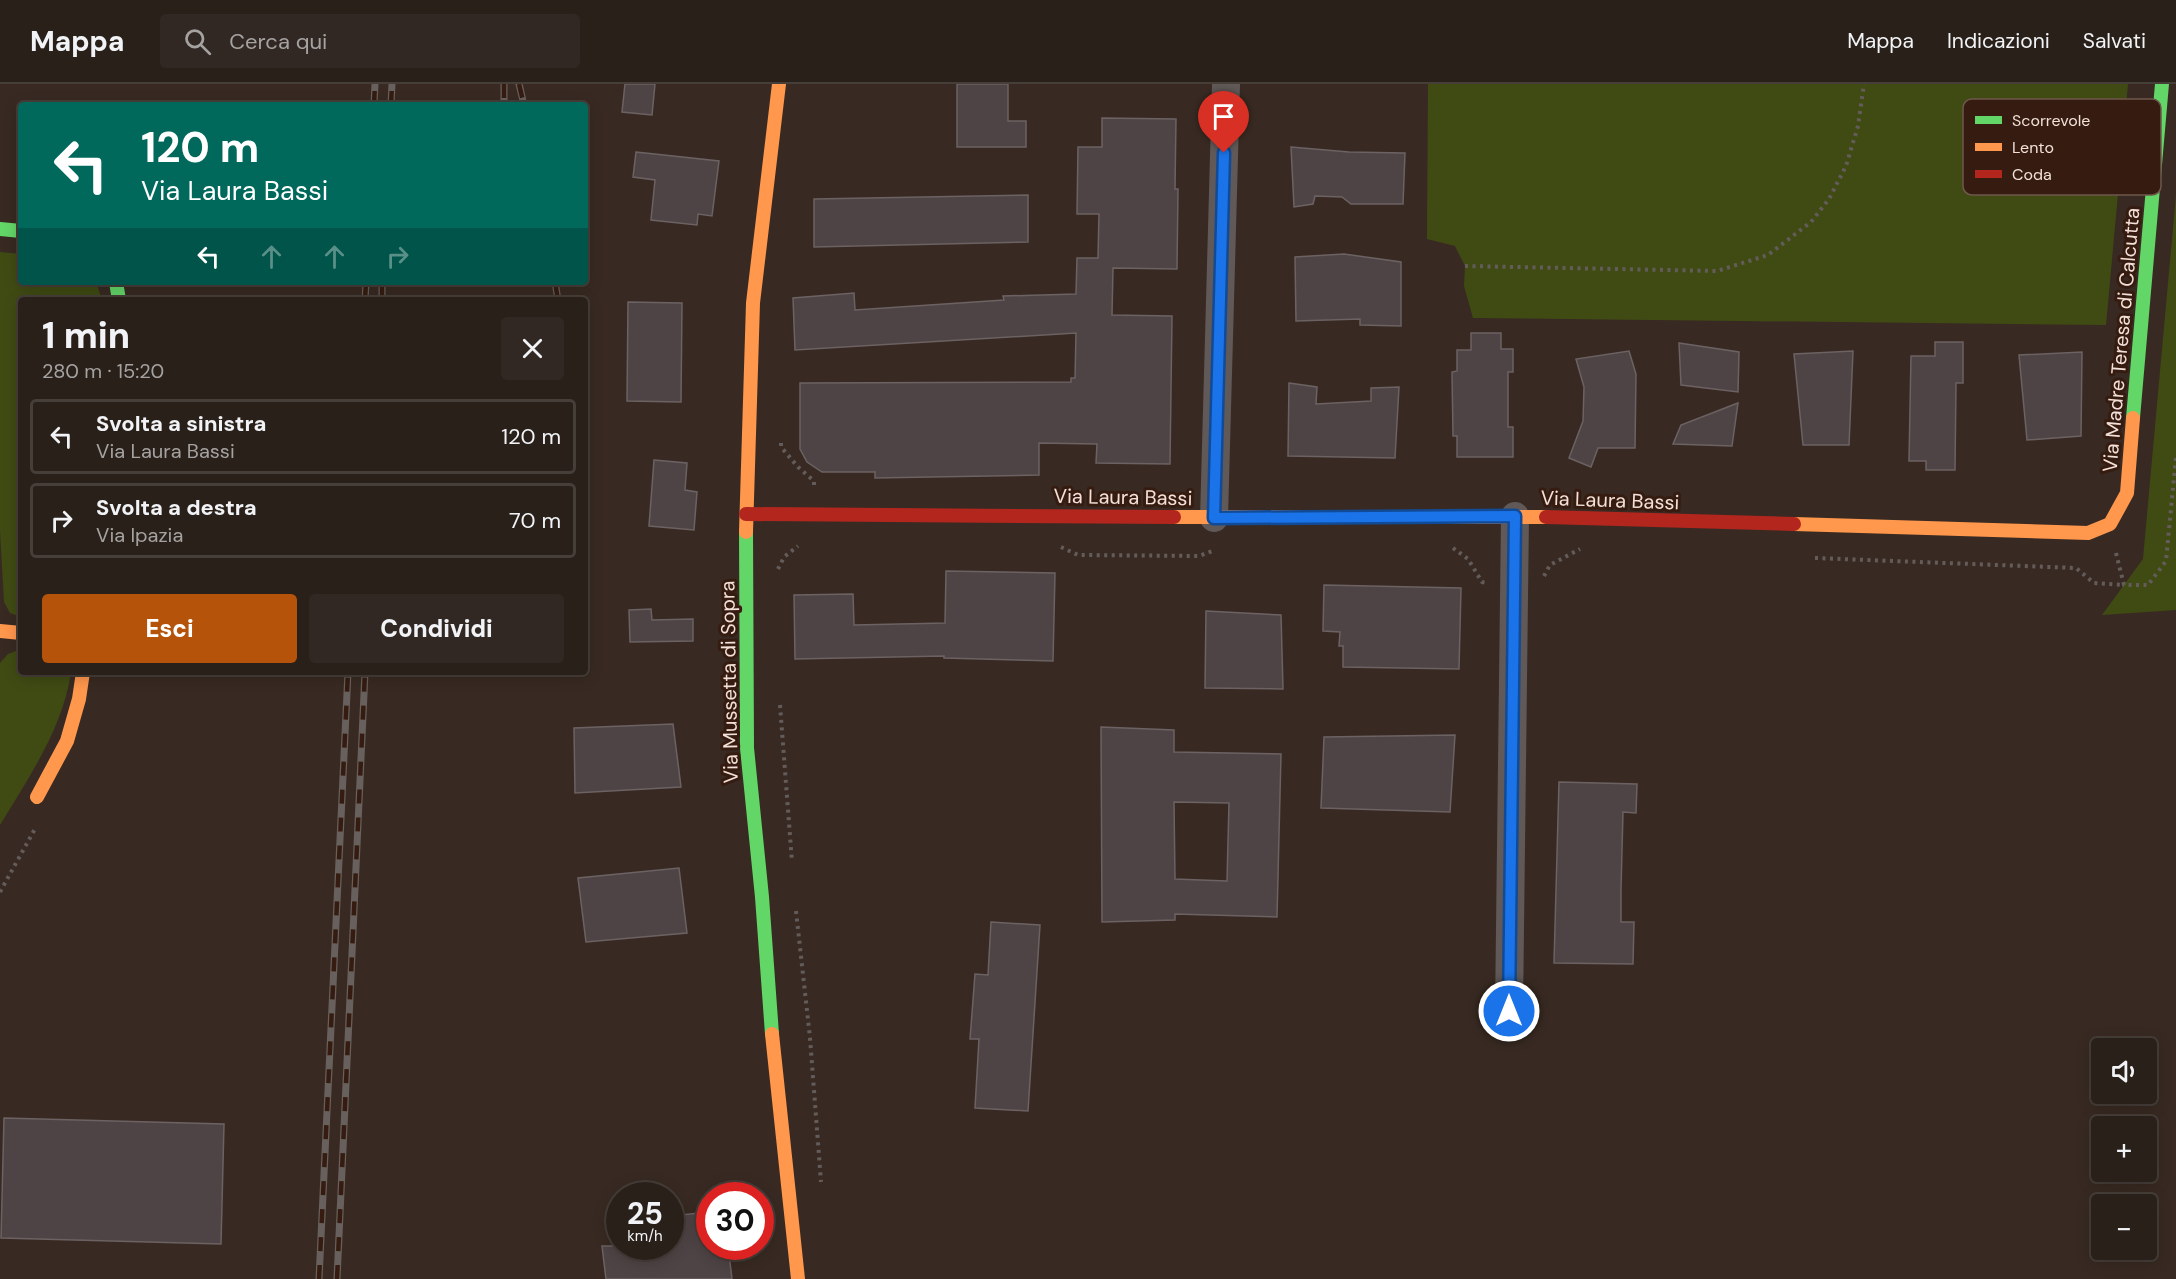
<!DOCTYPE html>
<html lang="it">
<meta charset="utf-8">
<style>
body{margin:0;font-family:"DM Sans",sans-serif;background:#322823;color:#f1f3f6;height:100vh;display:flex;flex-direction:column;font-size:22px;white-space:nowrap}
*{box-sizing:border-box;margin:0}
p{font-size:20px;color:#a5a3a2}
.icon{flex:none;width:33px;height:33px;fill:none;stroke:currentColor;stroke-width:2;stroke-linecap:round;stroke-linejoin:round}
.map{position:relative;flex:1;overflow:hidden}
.side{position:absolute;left:18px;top:213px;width:570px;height:378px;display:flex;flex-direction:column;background:#2a201a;border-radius:6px;box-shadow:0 3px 15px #0003,0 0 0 2px #463e39}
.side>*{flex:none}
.hud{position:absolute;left:18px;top:18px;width:570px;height:183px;border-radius:6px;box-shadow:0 3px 15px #0003,0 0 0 2px #463e39;background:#00695c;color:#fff;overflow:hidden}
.tools{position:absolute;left:2091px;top:954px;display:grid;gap:12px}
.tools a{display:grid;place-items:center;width:66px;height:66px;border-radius:6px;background:#2a201a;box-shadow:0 3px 15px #0003,0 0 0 2px #463e39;font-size:30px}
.speed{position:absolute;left:606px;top:1098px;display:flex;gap:12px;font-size:30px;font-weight:700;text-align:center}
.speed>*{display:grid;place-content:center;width:78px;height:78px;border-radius:50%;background:#2a201a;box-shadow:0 3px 15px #0003,0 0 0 2px #463e39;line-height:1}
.speed small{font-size:15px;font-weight:400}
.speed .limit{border:9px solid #d22;background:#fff;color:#111}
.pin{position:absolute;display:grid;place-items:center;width:51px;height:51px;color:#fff;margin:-62px -26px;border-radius:50% 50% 50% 0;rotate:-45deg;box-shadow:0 0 6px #0007}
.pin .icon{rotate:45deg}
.me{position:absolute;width:66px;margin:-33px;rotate:0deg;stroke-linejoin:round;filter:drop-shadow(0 0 4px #0008)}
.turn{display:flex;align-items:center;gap:21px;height:126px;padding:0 24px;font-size:27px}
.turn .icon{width:78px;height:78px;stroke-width:2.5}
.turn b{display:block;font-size:42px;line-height:51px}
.lanes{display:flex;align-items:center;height:57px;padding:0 24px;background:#0003;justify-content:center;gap:30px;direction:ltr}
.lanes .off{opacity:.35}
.round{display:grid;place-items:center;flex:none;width:63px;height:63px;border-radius:6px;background:#322823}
.head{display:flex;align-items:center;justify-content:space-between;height:102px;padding:0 24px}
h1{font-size:36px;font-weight:800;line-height:45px}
.primary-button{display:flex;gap:12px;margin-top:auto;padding:12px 24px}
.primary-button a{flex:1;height:69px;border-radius:6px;background:#b45309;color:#fff;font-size:24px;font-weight:800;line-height:69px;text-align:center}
.primary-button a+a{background:#322823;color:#f1f3f6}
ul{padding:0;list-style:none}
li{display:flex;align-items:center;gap:18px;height:75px;margin:0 12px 9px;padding:0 12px;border:3px solid #463e39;border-radius:6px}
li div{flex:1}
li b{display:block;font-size:22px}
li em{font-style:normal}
header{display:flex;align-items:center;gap:36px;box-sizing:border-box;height:84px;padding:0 30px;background:#2a201a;border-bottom:2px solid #463e39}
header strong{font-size:28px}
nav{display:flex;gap:33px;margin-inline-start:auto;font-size:21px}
.search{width:420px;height:54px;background:#322823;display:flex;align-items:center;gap:15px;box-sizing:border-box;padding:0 21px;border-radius:6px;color:#a5a3a2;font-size:22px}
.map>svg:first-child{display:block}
.green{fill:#404b14}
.building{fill:#4f4445;stroke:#6c6263;stroke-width:1.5;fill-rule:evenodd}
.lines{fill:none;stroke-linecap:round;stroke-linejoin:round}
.path{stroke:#645c5a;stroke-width:4;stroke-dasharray:3 4.5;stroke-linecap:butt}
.street{stroke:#605958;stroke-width:28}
.fast{stroke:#63d668;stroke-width:14}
.slow{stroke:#ff974d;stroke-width:14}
.jam{stroke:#b3261e;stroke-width:14}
.rail-casing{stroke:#68605d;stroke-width:7}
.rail{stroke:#361c10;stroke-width:4.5;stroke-dasharray:14;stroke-linecap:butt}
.route-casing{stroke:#114b97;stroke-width:15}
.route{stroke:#1a73e8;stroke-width:10}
.labels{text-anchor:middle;stroke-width:6;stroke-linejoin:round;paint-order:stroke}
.street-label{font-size:20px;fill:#f3e1d9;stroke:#361c10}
.key{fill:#361c10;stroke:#6f574c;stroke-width:1.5}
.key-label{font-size:16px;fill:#f3e1d9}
</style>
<header>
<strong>Mappa</strong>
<div class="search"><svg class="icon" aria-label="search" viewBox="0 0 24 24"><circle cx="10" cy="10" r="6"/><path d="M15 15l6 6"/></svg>Cerca qui</div>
<nav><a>Mappa</a><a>Indicazioni</a><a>Salvati</a></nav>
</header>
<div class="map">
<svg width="2176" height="1195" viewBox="0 0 2176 1195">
<rect width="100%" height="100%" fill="#382a22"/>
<g class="green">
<polygon points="1428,0 2128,0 2106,241 1473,234 1464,202 1465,182 1455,162 1427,155"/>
<polygon points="2176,111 2176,526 2102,531 2143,475"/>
<polygon points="0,168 21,170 21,198 96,198 102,216 21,216 21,533 10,529 4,518 0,446"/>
<path d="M16 567H21V588H71C63 644 29 693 0 741V579L8 570Z"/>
</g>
<g class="building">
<polygon points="625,0 655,0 652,31 622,28"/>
<polygon points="957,0 1008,0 1008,37 1026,37 1026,63 957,63"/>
<polygon points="1102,34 1176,35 1175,105 1178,105 1177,185 1113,184 1112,231 1172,232 1170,380 1096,379 1097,360 1039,359 1039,391 875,394 875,388 822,388 807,378 800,365 800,299 1071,298 1071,294 1075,294 1076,249 795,266 793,214 854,209 855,226 1004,216 1003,212 1076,210 1077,174 1098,174 1099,130 1077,130 1078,63 1102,63"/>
<polygon points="1291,63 1349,68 1405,69 1403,120 1351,120 1342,113 1315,112 1313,120 1294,123"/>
<polygon points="636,68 719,77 712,132 698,130 697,141 651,136 655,96 633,93"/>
<polygon points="1028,111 1028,158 814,163 814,115"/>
<polygon points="1344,170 1401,178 1401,242 1360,241 1360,235 1296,237 1295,173"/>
<polygon points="628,218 682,219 681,318 627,317"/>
<polygon points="1471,249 1501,249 1501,265 1513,265 1513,288 1508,288 1508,343 1513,343 1513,373 1457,373 1457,352 1453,352 1452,288 1457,287 1457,266 1471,266"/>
<polygon points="1935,258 1963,258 1963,299 1956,299 1955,386 1926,386 1926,377 1909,377 1911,272 1935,272"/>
<polygon points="1679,259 1739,268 1738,308 1681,301"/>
<polygon points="1629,267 1636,290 1635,364 1598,364 1591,383 1569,374 1583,337 1584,303 1576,275"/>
<polygon points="1853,267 1849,361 1803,361 1794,270"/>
<polygon points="2082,268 2081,352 2027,356 2019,271"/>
<polygon points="1289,299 1317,303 1316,320 1371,317 1371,304 1399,303 1395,374 1288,372"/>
<polygon points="1738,319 1732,362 1673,360 1681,341"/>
<polygon points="654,376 687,379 685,406 697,408 694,446 649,442"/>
<polygon points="946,487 1055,489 1053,577 944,574 944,572 795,575 794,511 853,510 854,541 945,539"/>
<polygon points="1324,501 1461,504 1459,585 1343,583 1343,562 1339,562 1340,548 1323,547"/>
<polygon points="651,525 652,536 693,535 693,557 630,558 629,526"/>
<polygon points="1206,527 1281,531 1283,605 1205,604"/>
<polygon points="673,640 681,703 575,709 574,644"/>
<path d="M1101 643 1174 646V668L1281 670 1277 833 1175 830V836L1102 838ZM1174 718 1229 719 1227 797 1175 795Z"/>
<polygon points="1455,651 1450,728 1321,724 1324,653"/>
<polygon points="1559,698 1637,700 1636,729 1623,728 1621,805 1621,838 1634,838 1633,880 1554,879"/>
<polygon points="679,784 687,849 586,858 578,794"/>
<polygon points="991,838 1040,841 1028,1027 975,1024 979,955 970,955 975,890 988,891"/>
<polygon points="4,1034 224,1040 221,1160 1,1154"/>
<polygon points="710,1128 710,1162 728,1162 732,1195 606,1195 602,1162 670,1162 670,1132"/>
</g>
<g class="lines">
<g class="path">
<polyline points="1465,182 1717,187 1768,171 1811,138 1829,115 1846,82 1858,42 1864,0"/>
<polyline points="781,359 781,363 798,383 814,397 814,402"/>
<polyline points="1061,463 1078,471 1199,472 1215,466"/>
<polyline points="1453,464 1468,475 1482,498 1488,499"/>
<polyline points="2116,469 2124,501 2148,501 2166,477 2176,373"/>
<polyline points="1815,474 2076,484 2094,499 2124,501"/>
<polyline points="778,485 784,473 798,462"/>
<polyline points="1544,492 1550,481 1580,465"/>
<polyline points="780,621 792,778"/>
<polyline points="0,808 36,743"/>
<polyline points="796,827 810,954 821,1098"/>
</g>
<g class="street">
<polyline points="1214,434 1226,0"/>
<polyline points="1509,927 1515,432"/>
</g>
<g class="fast">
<polyline points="0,145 21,147"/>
<polyline points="116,198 119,216"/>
<polyline points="2133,334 2162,0"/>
<polyline points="746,448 747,664 762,813 772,950"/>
</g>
<g class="slow">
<polyline points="1174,433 1546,433"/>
<polyline points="1794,440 2088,449 2110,440 2127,409 2133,334"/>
<polyline points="746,448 753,219 779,0"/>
<polyline points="0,547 21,549"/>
<polyline points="37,713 67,657 79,615 83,588"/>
<polyline points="772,950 798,1195"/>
</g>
<g class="jam">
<polyline points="746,430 1174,433"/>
<polyline points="1546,433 1794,440"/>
</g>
<g class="rail-casing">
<g id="rail">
<polyline points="504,0 504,21"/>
<polyline points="519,0 524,21"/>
<polyline points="374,21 375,0"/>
<polyline points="391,21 392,0"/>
<polyline points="555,198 558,216"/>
<polyline points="365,216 366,198"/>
<polyline points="382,216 382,198"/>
<polyline points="319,1195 348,588"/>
<polyline points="337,1195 365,588"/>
</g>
</g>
<use href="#rail" class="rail"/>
</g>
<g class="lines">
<g class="route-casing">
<polyline id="route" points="1224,69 1214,434 1515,432 1509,927"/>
</g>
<use href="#route" class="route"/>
</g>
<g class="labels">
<g class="street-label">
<text transform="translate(2121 256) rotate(-85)" y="7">Via Madre Teresa di Calcutta</text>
<text transform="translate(1123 413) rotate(1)" y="7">Via Laura Bassi</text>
<text transform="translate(1610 416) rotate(2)" y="7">Via Laura Bassi</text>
<text transform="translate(729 598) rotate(-91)" y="7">Via Mussetta di Sopra</text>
</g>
</g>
<rect x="1963" y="15" width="198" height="96" rx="9" class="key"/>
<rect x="1975" y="32" width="27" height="8" fill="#63d668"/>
<rect x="1975" y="59" width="27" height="8" fill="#ff974d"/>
<rect x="1975" y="86" width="27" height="8" fill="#b3261e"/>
<g class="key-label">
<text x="2012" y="42">Scorrevole</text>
<text x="2012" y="69">Lento</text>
<text x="2012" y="96">Coda</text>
</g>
</svg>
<div class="tools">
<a><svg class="icon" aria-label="sound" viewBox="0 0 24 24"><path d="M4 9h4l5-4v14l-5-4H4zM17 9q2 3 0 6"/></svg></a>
<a>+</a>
<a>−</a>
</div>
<div class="speed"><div>25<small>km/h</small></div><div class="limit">30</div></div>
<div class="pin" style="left:1224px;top:69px;background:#d93025"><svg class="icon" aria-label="arrive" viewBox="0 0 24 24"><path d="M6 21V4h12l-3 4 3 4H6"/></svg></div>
<svg class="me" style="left:1509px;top:927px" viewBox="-20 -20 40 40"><circle r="17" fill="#1a73e8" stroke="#fff" stroke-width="3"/><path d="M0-11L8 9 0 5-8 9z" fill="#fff"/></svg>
<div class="hud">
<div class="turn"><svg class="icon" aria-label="left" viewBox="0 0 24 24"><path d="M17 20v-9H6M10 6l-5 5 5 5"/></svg><div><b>120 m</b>Via Laura Bassi</div></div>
<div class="lanes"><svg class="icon" aria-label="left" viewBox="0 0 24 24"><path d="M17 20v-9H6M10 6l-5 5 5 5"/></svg><svg class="icon off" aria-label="ahead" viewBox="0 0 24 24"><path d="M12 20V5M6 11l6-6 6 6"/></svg><svg class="icon off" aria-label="ahead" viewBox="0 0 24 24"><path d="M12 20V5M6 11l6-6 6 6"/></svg><svg class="icon off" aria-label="right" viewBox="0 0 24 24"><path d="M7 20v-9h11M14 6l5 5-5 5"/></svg></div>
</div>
<section class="side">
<div class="head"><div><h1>1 min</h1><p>280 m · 15:20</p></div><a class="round"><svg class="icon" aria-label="close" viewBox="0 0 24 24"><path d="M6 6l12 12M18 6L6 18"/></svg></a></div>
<ul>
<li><svg class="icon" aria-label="left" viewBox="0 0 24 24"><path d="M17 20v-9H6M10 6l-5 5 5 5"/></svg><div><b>Svolta a sinistra</b><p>Via Laura Bassi</p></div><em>120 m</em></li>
<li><svg class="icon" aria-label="right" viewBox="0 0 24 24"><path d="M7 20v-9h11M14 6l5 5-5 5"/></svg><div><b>Svolta a destra</b><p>Via Ipazia</p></div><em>70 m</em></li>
</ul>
<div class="primary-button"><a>Esci</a><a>Condividi</a></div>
</section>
</div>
